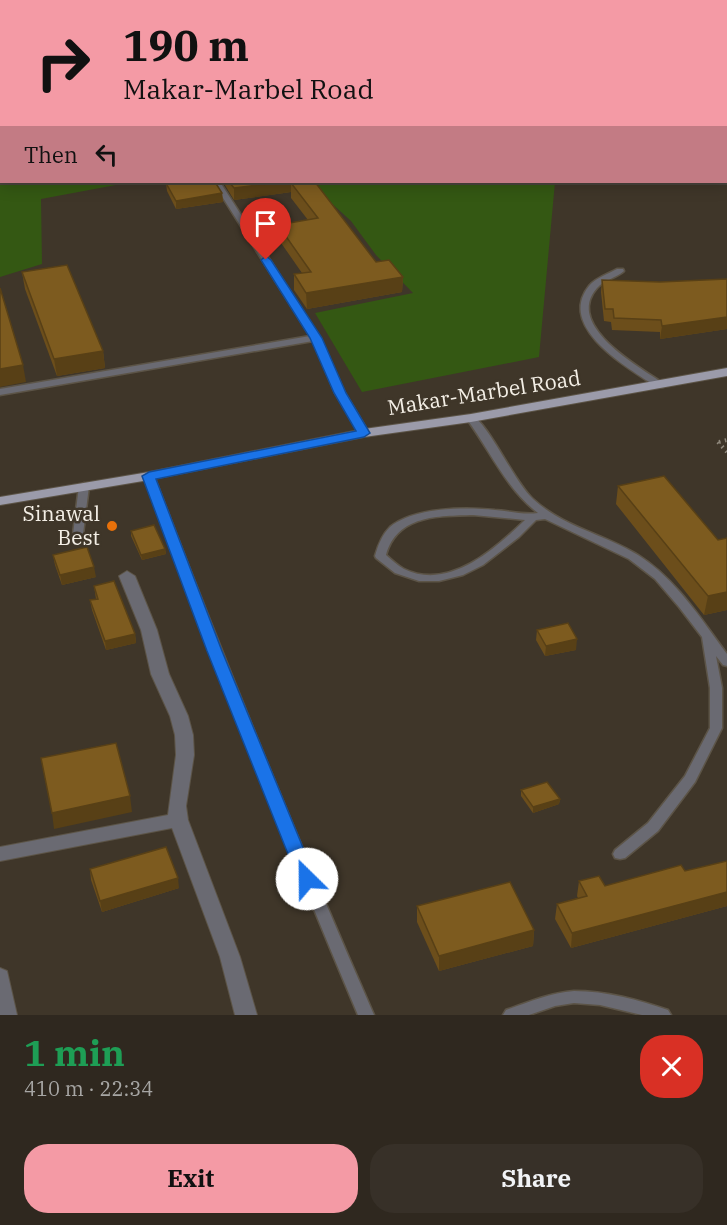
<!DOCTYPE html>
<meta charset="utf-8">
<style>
body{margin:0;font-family:"IBM Plex Serif",serif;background:#373028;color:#f1f3f6;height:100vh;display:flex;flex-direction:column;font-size:22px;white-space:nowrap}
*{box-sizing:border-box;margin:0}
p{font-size:20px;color:#a7a6a4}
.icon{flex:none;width:33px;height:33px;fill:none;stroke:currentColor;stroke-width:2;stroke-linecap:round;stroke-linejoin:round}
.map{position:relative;height:1015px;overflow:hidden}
.side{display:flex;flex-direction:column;background:#2f281f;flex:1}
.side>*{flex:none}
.top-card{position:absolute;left:0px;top:0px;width:728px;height:183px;box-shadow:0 3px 15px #0003,0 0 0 2px #4a443d;background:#f49aa5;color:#111;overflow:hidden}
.pin{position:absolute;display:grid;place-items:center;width:51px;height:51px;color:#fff;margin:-62px -26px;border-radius:50% 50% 50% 0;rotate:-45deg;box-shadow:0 0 6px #0007}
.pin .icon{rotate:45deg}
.me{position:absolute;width:66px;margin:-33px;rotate:337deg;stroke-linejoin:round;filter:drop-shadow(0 0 4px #0008)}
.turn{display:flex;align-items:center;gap:21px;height:126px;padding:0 24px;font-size:27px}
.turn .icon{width:78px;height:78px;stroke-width:2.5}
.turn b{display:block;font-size:42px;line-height:51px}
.then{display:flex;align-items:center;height:57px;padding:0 24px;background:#0003;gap:12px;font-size:22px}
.round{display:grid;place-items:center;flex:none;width:63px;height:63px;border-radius:24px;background:#373028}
.headline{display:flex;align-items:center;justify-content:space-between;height:102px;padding:0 24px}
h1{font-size:36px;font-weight:700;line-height:45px;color:#1e9e55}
.action{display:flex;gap:12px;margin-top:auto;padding:12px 24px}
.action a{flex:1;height:69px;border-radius:24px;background:#f49aa5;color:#111;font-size:24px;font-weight:700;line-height:69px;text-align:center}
.action a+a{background:#373028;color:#f1f3f6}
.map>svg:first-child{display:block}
.green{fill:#345813}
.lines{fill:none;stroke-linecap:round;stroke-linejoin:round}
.stream{stroke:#5ea0a9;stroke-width:4}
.service-casing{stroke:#5c5447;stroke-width:3}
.minor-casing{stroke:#5c5447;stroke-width:2}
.primary-casing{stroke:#5c5447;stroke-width:2}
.path{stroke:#8f887c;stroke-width:4;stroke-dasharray:1.5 4.5;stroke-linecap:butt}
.service{fill:#6a6a72;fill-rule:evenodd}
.minor{fill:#6a6a72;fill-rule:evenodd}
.primary{fill:#9b9baa;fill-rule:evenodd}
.wall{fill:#6c4e1b}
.shaded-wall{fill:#584016}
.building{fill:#7d5b1f;stroke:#584016;stroke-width:1.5}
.route{fill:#1a73e8;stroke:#114b97;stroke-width:1.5}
.food-dot{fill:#e8710a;stroke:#3f3629;stroke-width:2}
.labels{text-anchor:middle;stroke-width:5;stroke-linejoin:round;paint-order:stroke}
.street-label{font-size:21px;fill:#f4efe6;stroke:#3f3629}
.poi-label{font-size:21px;fill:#f4efe6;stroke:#3f3629;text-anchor:end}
</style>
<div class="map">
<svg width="727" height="1015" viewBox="0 0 727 1015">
<rect width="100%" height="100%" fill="#3f3629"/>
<g class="green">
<polygon points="0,128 2,182 132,182 41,199 42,264 0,277"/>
<polygon points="308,182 555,182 539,357 362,392 315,313 413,293 376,255 351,221"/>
</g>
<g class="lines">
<polyline class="stream" points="339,2 341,0"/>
<g class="service-casing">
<g id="service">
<rect x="0" y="88" width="2" height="4"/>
<polygon points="213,182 220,182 320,338 345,393 369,433 367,435 361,435 335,393 313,341 0,395 0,389 310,336"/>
<path d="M617 269H623L624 271C616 278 604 280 597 288 564 325 639 367 663 383L665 385 663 387H657C628 368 556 327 589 286 595 278 608 274 617 269Z"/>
<path d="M471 415C488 422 514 482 533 499 563 527 604 534 638 555 676 579 701 619 727 654V666L723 665 716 656 722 688V728L695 782 658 831 625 858 620 859 615 858 613 854 615 850 648 823 685 776 710 728V688L702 637 679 607 655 579 629 559 545 519 536 520 519 537 483 565 463 575 439 581H419L395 573 376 558 375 556C378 545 382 535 390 527 414 507 466 507 495 510 510 511 523 515 538 513 506 489 490 450 466 418ZM473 515 525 520C495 549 449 591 404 569 398 566 392 560 386 555 397 515 438 516 473 515Z"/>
<path d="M149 473 154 476C223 657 296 837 374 1015H358C283 837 211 657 144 476Z"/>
<polygon points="84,483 89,486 83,534 78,537 73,534 79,486"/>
<path d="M574 991C607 991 638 1000 668 1010L671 1015H642L600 1005 574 1003 555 1006 529 1015H503L506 1010C529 1002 550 993 574 991Z"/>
</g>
</g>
<g class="minor-casing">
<g id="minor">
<polygon points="127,571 135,576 157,630 169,674 188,716 193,735 194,755 186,806 188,820 240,957 257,1015 235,1015 220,957 172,828 0,861 0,847 168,815 176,755 175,735 170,716 151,674 141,630 119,576"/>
<polygon points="0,968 7,971 17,1015 0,1015"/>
</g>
</g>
<g class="primary-casing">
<polygon id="primary" points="727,368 727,376 471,422 364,437 149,480 0,505 0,497 149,472 364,429 471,414"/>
</g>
<g class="path">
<polyline points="718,442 727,452"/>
<polyline points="719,442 727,440"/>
</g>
<use href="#service" class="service"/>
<use href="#minor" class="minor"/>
<use href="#primary" class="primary"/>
</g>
<g class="wall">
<polygon points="223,182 297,182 376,262 403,277 402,292 307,309 294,290 294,274 302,273 279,240 278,225 308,220 291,198 291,192 234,200"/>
<polygon points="166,183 222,193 223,202 176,209 167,191"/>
<polygon points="22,272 103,351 105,368 57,376 25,289"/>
<polygon points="727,279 727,329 660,339 660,332 612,330 611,322 604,321 601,292 602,280 660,282"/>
<polygon points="618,486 718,540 727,538 727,610 704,615 616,504"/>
<polygon points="131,531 165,549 166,554 142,560 131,536"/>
<polygon points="53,555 96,577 62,585 55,565"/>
<polygon points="94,586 135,634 136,643 106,650 92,610 90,600 96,599"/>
<polygon points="537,630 576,650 545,656 536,640"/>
<polygon points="521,790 560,799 559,804 533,813 521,796"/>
<polygon points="727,861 727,906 571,948 555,919 557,904 578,898 577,896 579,881 605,886 685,871"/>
<polygon points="90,869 179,888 102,912 91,880"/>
<polygon points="417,906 534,930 533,946 439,971 417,922"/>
</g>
<g class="shaded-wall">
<polygon points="283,182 297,182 297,191 291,183 291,192 234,200 234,188"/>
<polygon points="222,193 223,202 176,209 176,201"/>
<polygon points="403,277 402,292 307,309 306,293"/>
<polygon points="727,317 727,329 660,339 662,326"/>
<polygon points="103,351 105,368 57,376 54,359"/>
<polygon points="23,365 26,382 0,387 0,369"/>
<polygon points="165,549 166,554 142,560 141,555"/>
<polygon points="94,567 96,577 62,585 60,575"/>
<polygon points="727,592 727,610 704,615 708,596"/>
<polygon points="135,634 136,643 106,650 105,641"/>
<polygon points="577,639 576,650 545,656 546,646"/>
<polygon points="130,796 132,812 54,829 52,813"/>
<polygon points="560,799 559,804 533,813 533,807"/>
<polygon points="178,878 179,888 102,912 100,901"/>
<polygon points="727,892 727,906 571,948 572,933"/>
<polygon points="534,930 533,946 439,971 439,956"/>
</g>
<g class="building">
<polygon points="175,182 215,182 222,193 176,201 166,183"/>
<polygon points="229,182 283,182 234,188"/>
<polygon points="304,182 315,182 376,262 389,260 403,277 306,293 294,274 311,272 278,225 318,218 291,183"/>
<polygon points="67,265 103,351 54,359 22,272"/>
<polygon points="727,279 727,317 662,326 661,320 614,318 613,309 605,309 602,280 660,282"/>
<polygon points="0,288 23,365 0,369"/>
<polygon points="664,476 718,540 727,538 727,592 708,596 618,486"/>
<polygon points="154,525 165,549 141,555 131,531"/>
<polygon points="87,547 94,567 60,575 53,555"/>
<polygon points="114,581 135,634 105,641 90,600 98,599 94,586"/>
<polygon points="568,623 577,639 546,646 537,630"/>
<polygon points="116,743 130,796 52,813 41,758"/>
<polygon points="547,782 560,799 533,807 521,790"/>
<polygon points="166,847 178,878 100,901 90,869"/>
<polygon points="727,861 727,892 572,933 557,904 587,896 579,881 599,876 605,886 681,865 685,871"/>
<polygon points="510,882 534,930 439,956 417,906"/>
</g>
<polygon class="route" points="266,256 271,260 322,338 346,393 370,433 364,437 156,479 222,651 316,879 313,884 301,884 298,879 207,651 142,476 149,472 356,431 334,393 310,338 261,260"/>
<circle class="food-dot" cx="112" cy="526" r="6"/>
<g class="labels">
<g class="street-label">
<text transform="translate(484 393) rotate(-9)" y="7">Makar-Marbel Road</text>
</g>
<g class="poi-label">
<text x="100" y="521">Sinawal<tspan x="100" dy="24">Best</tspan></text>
</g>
</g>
</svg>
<div class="pin" style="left:266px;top:260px;background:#d93025"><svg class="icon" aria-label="arrive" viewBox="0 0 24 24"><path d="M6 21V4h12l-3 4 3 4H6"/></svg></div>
<svg class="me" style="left:307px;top:879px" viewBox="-20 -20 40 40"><circle r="19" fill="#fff"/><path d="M0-13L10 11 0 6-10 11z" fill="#1a73e8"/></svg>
<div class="top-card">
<div class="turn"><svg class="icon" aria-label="right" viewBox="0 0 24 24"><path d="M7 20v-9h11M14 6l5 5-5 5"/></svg><div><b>190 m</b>Makar-Marbel Road</div></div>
<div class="then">Then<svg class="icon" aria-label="left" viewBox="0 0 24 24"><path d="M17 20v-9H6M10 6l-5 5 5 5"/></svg></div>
</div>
</div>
<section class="side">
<div class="headline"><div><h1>1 min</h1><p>410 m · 22:34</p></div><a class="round" style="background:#d93025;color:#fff"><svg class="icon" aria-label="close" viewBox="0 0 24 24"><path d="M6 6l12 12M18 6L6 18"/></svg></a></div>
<div class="action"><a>Exit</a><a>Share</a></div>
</section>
